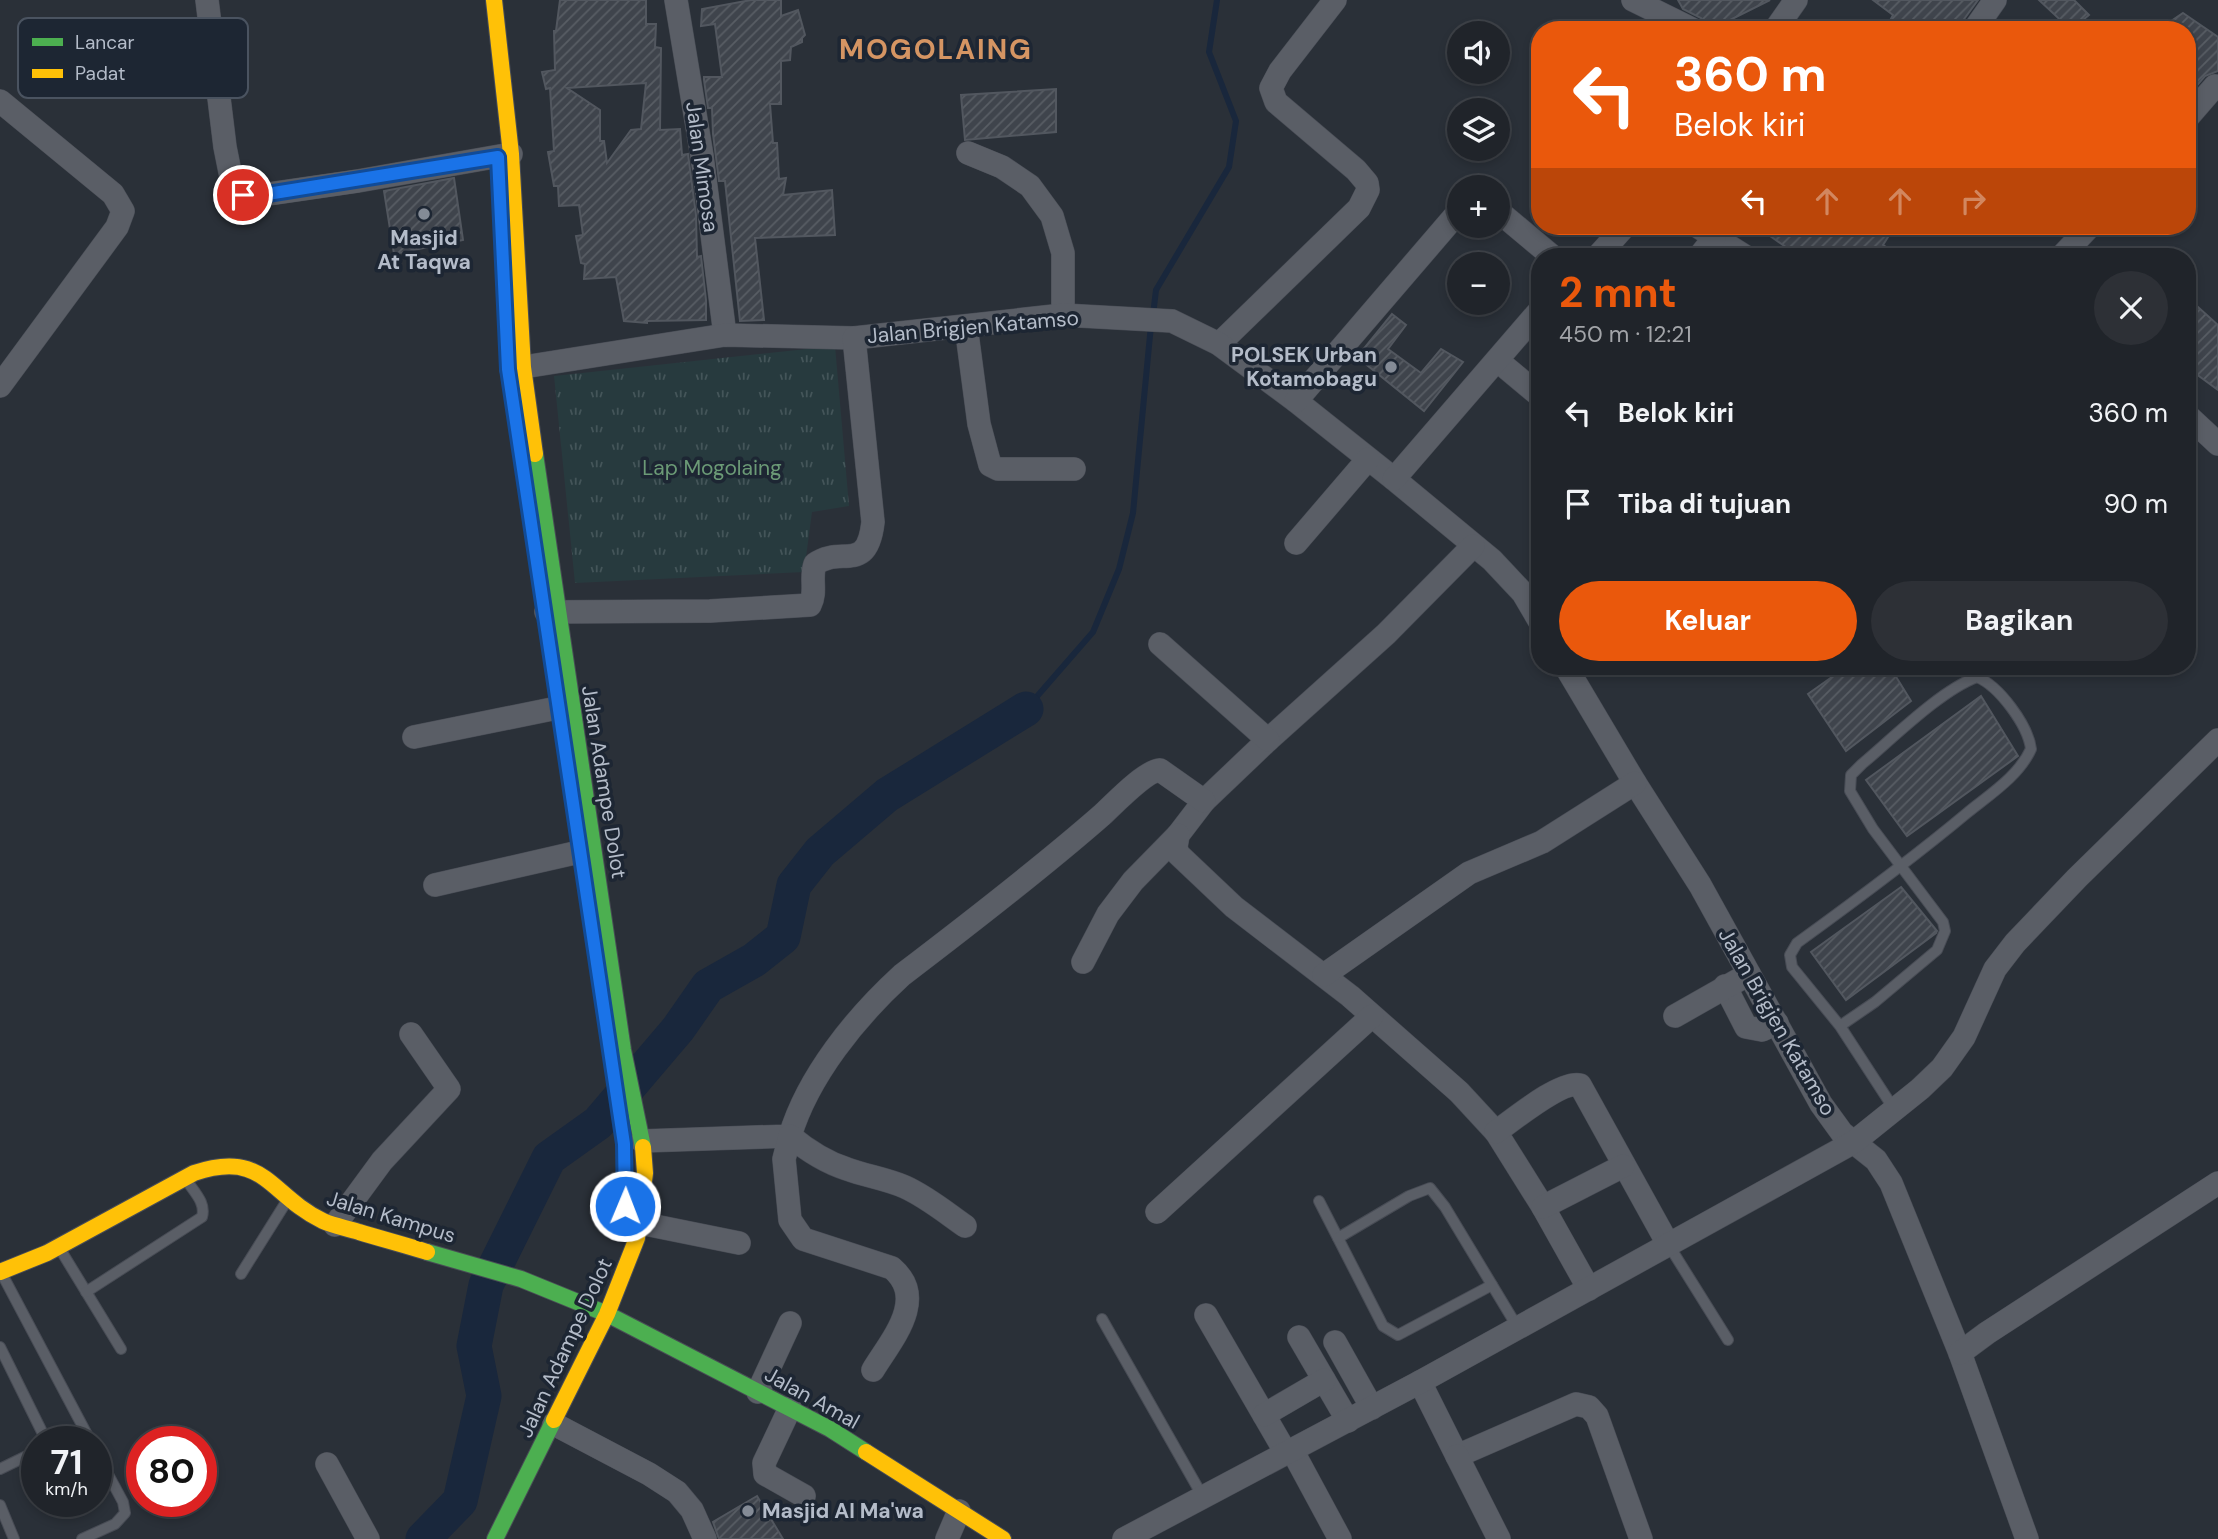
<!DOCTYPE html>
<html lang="id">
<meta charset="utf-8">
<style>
body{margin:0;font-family:"DM Sans",sans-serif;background:#2d3036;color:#f1f3f6;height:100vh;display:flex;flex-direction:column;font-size:26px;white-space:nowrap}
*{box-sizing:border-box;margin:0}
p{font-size:23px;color:#a2a4a8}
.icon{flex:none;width:38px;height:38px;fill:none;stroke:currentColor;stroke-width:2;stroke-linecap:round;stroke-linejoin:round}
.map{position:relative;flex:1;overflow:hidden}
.panel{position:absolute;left:1531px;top:248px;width:665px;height:427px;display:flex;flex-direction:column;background:#20242a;border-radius:28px;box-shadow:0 4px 10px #0003,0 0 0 2px #3d4147}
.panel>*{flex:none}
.guide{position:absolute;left:1531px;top:21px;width:665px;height:214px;border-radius:28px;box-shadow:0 4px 10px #0003,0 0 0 2px #3d4147;background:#ea580c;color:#fff;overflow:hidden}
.buttons{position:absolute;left:1447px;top:21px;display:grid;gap:14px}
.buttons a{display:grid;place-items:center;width:63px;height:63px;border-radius:50%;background:#20242a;box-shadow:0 4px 10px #0003,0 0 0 2px #3d4147;font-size:35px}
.speed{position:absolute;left:21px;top:1426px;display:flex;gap:14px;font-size:35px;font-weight:700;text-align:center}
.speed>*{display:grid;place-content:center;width:91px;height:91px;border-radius:50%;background:#20242a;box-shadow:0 4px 10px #0003,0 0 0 2px #3d4147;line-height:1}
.speed small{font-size:18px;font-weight:400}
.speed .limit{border:10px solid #d22;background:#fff;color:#111}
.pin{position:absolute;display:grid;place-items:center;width:60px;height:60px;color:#fff;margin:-30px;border:4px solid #fff;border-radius:50%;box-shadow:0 2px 7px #0007}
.me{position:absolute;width:77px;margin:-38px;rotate:1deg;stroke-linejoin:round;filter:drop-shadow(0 0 5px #0008)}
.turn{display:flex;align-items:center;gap:24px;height:147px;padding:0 28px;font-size:32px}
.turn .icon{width:91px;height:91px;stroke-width:2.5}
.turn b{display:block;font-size:49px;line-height:60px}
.lanes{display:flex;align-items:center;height:66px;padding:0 28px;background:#0003;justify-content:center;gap:35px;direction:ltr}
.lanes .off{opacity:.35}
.round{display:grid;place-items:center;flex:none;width:74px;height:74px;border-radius:37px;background:#2d3036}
.headline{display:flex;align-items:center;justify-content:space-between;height:119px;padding:0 28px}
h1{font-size:42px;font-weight:700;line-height:52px;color:#ea580c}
.cta{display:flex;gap:14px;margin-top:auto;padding:14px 28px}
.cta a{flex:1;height:80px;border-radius:42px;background:#ea580c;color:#fff;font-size:28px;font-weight:700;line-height:80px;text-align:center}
.cta a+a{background:#2d3036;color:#f1f3f6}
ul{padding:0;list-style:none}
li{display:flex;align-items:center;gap:21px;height:91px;padding:0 28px}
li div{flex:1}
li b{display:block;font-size:26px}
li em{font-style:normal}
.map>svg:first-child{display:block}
.park{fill:url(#park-tufts)}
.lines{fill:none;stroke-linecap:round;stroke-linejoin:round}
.stream{stroke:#19273c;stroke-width:6}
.river{stroke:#19273c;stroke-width:35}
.building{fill:url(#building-hatch);stroke:#52575f;stroke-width:2;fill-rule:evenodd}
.lane-casing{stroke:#484c55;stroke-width:12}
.street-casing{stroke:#484c55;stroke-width:24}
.fast-casing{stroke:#484c55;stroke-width:18}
.slow-casing{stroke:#484c55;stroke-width:18}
.lane{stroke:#5a5e66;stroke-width:10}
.street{stroke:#5a5e66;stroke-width:23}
.fast{stroke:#4caf50;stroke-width:16}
.slow{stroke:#ffc107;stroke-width:16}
.route-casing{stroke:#114b97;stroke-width:18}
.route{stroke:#1a73e8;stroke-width:12}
.poi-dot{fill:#848b96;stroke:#1d2633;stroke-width:2.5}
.labels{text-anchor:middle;stroke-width:7;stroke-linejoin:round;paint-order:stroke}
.street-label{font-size:21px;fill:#b4bcc9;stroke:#1d2633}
.poi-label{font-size:21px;font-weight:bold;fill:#b4bcc9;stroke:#1d2633}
.park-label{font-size:21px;fill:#6b9a76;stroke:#1d2633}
.district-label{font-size:28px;font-weight:bold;letter-spacing:2px;fill:#d59563;stroke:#1d2633}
.key{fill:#1d2633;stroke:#4a5360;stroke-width:2}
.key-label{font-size:19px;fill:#b4bcc9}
</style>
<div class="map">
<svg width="2218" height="1539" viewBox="0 0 2218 1539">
<defs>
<pattern id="park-tufts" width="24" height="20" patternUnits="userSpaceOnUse" patternTransform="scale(1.75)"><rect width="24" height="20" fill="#273a3e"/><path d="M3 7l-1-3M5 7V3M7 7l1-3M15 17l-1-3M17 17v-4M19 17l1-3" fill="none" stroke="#445559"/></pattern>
<pattern id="building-hatch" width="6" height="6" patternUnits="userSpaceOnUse" patternTransform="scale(1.75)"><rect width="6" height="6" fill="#3f444c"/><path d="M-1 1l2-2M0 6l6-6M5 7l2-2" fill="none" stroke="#585d64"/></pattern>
</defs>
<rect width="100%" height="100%" fill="#2a3038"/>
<polygon class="park" points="835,346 849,506 812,512 804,572 575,583 554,376"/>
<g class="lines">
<g class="stream">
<polyline points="1153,315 1156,290 1229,167 1236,121 1209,52 1217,0"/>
<polyline points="1026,709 1093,632 1119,569 1133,513 1151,325"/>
</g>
<polyline class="river" points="423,1539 460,1501 484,1396 474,1346 486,1285 549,1158 598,1123 678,1029 708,986 754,960 783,937 794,885 820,852 887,795 1026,709"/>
</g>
<g class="building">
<path d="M560 0H646V24H656L655 47 661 48 660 130 680 129 682 155 688 154 696 215 697 257 701 256 706 300V320L647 321V323L624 321 616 277 584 279 585 264 581 263 576 236 583 235 579 205 559 206 558 186H554L548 152 554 151 550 88 546 89 542 72 555 70 554 31H556ZM646 83 641 129 631 130 607 163 604 141H600V110L567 88Z"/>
<polygon points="751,0 781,0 781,16 798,10 805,35 802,38 802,42 791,47 790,60 781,61 781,104 770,104 773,143 777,143 779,179 786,178 783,195 832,190 835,235 755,238 764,320 740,321 725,181 719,181 713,134 712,108 708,108 704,80 704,77 722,77 715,24 701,26 702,9"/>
<polygon points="1678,0 1770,0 1710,30 1708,30 1706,23 1701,18 1683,9"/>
<polygon points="1873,0 1978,0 1956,30 1885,30 1893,15"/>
<polygon points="2039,0 2074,0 2089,15 2071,30"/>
<polygon points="2183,13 2218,37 2218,71 2205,76 2194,89 2188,81 2188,30 2158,30"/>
<polygon points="1056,89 1056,132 965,140 961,95"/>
<polygon points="454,178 463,240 394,254 384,191"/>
<polygon points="1756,226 1895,226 1883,245 1903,257 1800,257"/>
<polygon points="2188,298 2218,325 2218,390 2188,368"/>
<polygon points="1392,314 1406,325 1388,349 1421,373 1441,349 1463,362 1424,411 1357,357"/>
<polygon points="1846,667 1890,667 1911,701 1846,751 1808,694"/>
<polygon points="1981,696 2018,756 1907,836 1866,780"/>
<polygon points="1901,887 1937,931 1936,933 1846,1000 1811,952"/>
<polygon points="757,1496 783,1539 719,1539 713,1522"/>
</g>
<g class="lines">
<g class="lane-casing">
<g id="lane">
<path d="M1840 1026 1792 967 1790 955 1797 943C1855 901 1912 859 1967 813 1989 795 2019 776 2031 749 2028 725 1999 686 1977 677 1941 690 1893 738 1862 764L1851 775 1850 791 1873 829 1943 922 1945 931 1937 950 1875 1002 1840 1026 1894 1109"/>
<polyline points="1319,1201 1383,1326 1398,1335 1492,1285"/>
<polyline points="1338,1238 1409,1196 1430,1188 1445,1207 1518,1328"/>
<polyline points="1668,1244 1728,1340"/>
<polyline points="60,1249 121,1349"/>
<polyline points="2,1274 91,1442"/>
<polyline points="241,1274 288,1199"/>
<path d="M86 1292 202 1217C206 1203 195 1193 187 1181"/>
<polyline points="1102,1319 1203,1497"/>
<polyline points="0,1347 47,1442"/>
<polyline points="55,1442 83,1428"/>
<polyline points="0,1469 37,1451"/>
<polyline points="0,1505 14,1539"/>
<polyline points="82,1539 115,1524 125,1513 123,1502 96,1452"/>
</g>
</g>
<g class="street-casing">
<g id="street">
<polyline points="207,0 225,147 233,187 236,192 255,196 358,181 511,154"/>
<polyline points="676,0 702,156 725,335"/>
<polyline points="1633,0 1694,30"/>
<polyline points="1775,30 1796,0"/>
<polyline points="1974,30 1995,0"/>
<polyline points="0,101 113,194 123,211 117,227 0,386"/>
<polyline points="2188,117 2215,86"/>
<polyline points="968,153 1002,167 1030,186 1052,216 1063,253 1063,315"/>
<polyline points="1498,211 1553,257"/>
<polyline points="1697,226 1746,257"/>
<polyline points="1597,257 1625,226"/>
<polyline points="1699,257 1714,238"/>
<polyline points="2061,257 2090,226"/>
<polyline points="966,326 979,424 990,465 998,469 1074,469"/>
<polyline points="1219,344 1359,208 1368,190 1367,183 1356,170 1276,102 1271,88 1280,71 1335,0"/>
<polyline points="1498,361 1540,396"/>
<polyline points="511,369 725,335 854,338 1063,315 1172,321 1219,344 1296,401 1394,479 1492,560 1523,593 1540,622"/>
<polyline points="1296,401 1460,210"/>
<polyline points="2188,416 2218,444"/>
<polyline points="1394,479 1540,310"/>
<polyline points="1296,543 1368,459"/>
<polyline points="1473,546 1386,634 1268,740 1204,801 1178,835 1176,847 1178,854 1234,907 1350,996 1459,1092 1496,1132 1543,1207 1589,1289"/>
<path d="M546 612 710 611 810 605C817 592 810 578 815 564 841 545 867 575 873 522L854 338"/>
<polyline points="1160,644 1268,740"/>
<polyline points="1566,667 1635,783 1700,885 1821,1104 1842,1133 1876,1160 1891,1183 1960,1353 2027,1539"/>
<polyline points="414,737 557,708"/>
<polyline points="435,885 579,852"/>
<polyline points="1083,962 1108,914 1133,881 1178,835"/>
<polyline points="1324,975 1469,873 1542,842 1635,783"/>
<polyline points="1725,986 1746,1027 1762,1030 1777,1023"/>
<polyline points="1675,1016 1749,974"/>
<path d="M1496 1132C1513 1120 1561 1080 1580 1085L1668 1244"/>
<path d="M642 1141 790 1136C808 1076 856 1017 902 975 969 924 1038 871 1102 815 1114 804 1145 771 1160 770L1204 801"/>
<polyline points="1543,1207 1623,1166"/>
<polyline points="1157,1212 1372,1016"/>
<polyline points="640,1223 739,1243"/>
<polyline points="335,1225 382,1161 449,1089 411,1034"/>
<polyline points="1206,1315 1286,1453"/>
<polyline points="1299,1337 1348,1421"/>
<polyline points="1335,1342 1372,1408"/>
<polyline points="1960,1353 1987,1333 2218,1183"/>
<path d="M873 1370C892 1339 928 1299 892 1268L803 1239 790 1220 784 1159 790 1136C808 1151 825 1162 847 1169 866 1176 887 1179 905 1187 927 1197 945 1212 965 1226"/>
<polyline points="1420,1382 1457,1456 1576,1404 1589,1407 1597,1416 1641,1539"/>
<polyline points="758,1392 790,1323"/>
<polyline points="790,1408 764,1463 765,1474 804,1496"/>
<polyline points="1264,1415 1324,1380"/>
<polyline points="554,1424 649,1474 677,1492 692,1510 705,1539"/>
<polyline points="1292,1450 1340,1539"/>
<polyline points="1457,1456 1499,1539"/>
<polyline points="327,1464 368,1539"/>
<polyline points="947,1539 959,1511"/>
<polyline points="1124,1539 1420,1382 1854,1142 1920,1089 1942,1068 1964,1037 1995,969 2015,943 2077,878 2218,740"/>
</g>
</g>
<g class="fast-casing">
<g id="fast">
<polyline points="535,454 623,1050 643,1147"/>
<polyline points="427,1252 521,1279 607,1314 830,1429 866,1452"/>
<polyline points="495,1539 554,1420"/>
</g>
</g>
<g class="slow-casing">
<g id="slow">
<polyline points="494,0 511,154 523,367 535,454"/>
<path d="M0 1272 47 1253 194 1173C265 1149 269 1195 323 1221 334 1226 347 1228 359 1232 382 1239 405 1245 427 1252"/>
<polyline points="554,1420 607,1314 637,1238 645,1173 643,1147"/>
<polyline points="866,1452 1003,1539"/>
</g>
</g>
<use href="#lane" class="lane"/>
<use href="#street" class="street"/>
<use href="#fast" class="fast"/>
<use href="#slow" class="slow"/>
</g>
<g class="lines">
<g class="route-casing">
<polyline id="route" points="243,195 255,196 498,157 508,369 624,1144 625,1206"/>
</g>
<use href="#route" class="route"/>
</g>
<g class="poi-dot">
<circle cx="424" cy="214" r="7"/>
<circle cx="1391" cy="367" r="7"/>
<circle cx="748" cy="1511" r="7"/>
</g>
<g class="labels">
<g class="street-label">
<text transform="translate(702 167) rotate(82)" y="7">Jalan Mimosa</text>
<text transform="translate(973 327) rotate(-5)" y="7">Jalan Brigjen Katamso</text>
<text transform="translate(604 782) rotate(81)" y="7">Jalan Adampe Dolot</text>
<text transform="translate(1777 1022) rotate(60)" y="7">Jalan Brigjen Katamso</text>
<text transform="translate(391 1217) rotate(17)" y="7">Jalan Kampus</text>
<text transform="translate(565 1348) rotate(-65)" y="7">Jalan Adampe Dolot</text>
<text transform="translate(812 1398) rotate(29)" y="7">Jalan Amal</text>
</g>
<g class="poi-label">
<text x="424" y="245">Masjid<tspan x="424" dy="24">At Taqwa</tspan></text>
<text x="1377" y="362" text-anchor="end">POLSEK Urban<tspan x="1377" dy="24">Kotamobagu</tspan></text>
<text x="762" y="1518" text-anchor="start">Masjid Al Ma'wa</text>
</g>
<g class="park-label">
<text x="712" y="475">Lap Mogolaing</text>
</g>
<g class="district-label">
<text x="936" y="59">MOGOLAING</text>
</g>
</g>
<rect x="18" y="18" width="230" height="80" rx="10" class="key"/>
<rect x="32" y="38" width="31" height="8" fill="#4caf50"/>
<rect x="32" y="69" width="31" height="9" fill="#ffc107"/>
<g class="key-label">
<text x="75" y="49">Lancar</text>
<text x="75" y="80">Padat</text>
</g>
</svg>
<div class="buttons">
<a><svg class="icon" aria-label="sound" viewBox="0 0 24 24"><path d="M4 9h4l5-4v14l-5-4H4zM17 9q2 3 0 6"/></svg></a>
<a><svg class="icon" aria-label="layers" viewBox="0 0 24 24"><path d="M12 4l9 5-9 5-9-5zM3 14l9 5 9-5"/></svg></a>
<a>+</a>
<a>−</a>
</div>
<div class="speed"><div>71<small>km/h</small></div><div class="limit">80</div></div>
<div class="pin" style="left:243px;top:195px;background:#d93025"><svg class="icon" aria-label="arrive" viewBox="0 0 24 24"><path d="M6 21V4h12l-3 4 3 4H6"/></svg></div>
<svg class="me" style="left:625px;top:1206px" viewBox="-20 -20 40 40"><circle r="17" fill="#1a73e8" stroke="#fff" stroke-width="3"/><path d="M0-11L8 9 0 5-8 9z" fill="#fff"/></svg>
<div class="guide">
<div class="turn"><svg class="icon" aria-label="left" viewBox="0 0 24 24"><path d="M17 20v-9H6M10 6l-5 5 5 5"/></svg><div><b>360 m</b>Belok kiri</div></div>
<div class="lanes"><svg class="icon" aria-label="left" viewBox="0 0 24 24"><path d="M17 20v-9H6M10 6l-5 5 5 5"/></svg><svg class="icon off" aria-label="ahead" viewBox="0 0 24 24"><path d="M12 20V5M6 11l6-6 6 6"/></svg><svg class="icon off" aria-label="ahead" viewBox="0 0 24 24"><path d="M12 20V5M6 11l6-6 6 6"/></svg><svg class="icon off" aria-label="right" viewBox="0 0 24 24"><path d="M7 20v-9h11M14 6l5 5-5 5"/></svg></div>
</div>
<section class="panel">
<div class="headline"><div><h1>2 mnt</h1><p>450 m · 12:21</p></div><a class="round"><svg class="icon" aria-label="close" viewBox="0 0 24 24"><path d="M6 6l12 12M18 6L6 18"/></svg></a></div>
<ul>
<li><svg class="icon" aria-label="left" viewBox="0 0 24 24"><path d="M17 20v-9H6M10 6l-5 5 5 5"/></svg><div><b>Belok kiri</b></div><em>360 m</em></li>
<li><svg class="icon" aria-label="arrive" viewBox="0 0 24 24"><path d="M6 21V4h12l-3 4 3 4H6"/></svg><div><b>Tiba di tujuan</b></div><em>90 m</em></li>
</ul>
<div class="cta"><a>Keluar</a><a>Bagikan</a></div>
</section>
</div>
